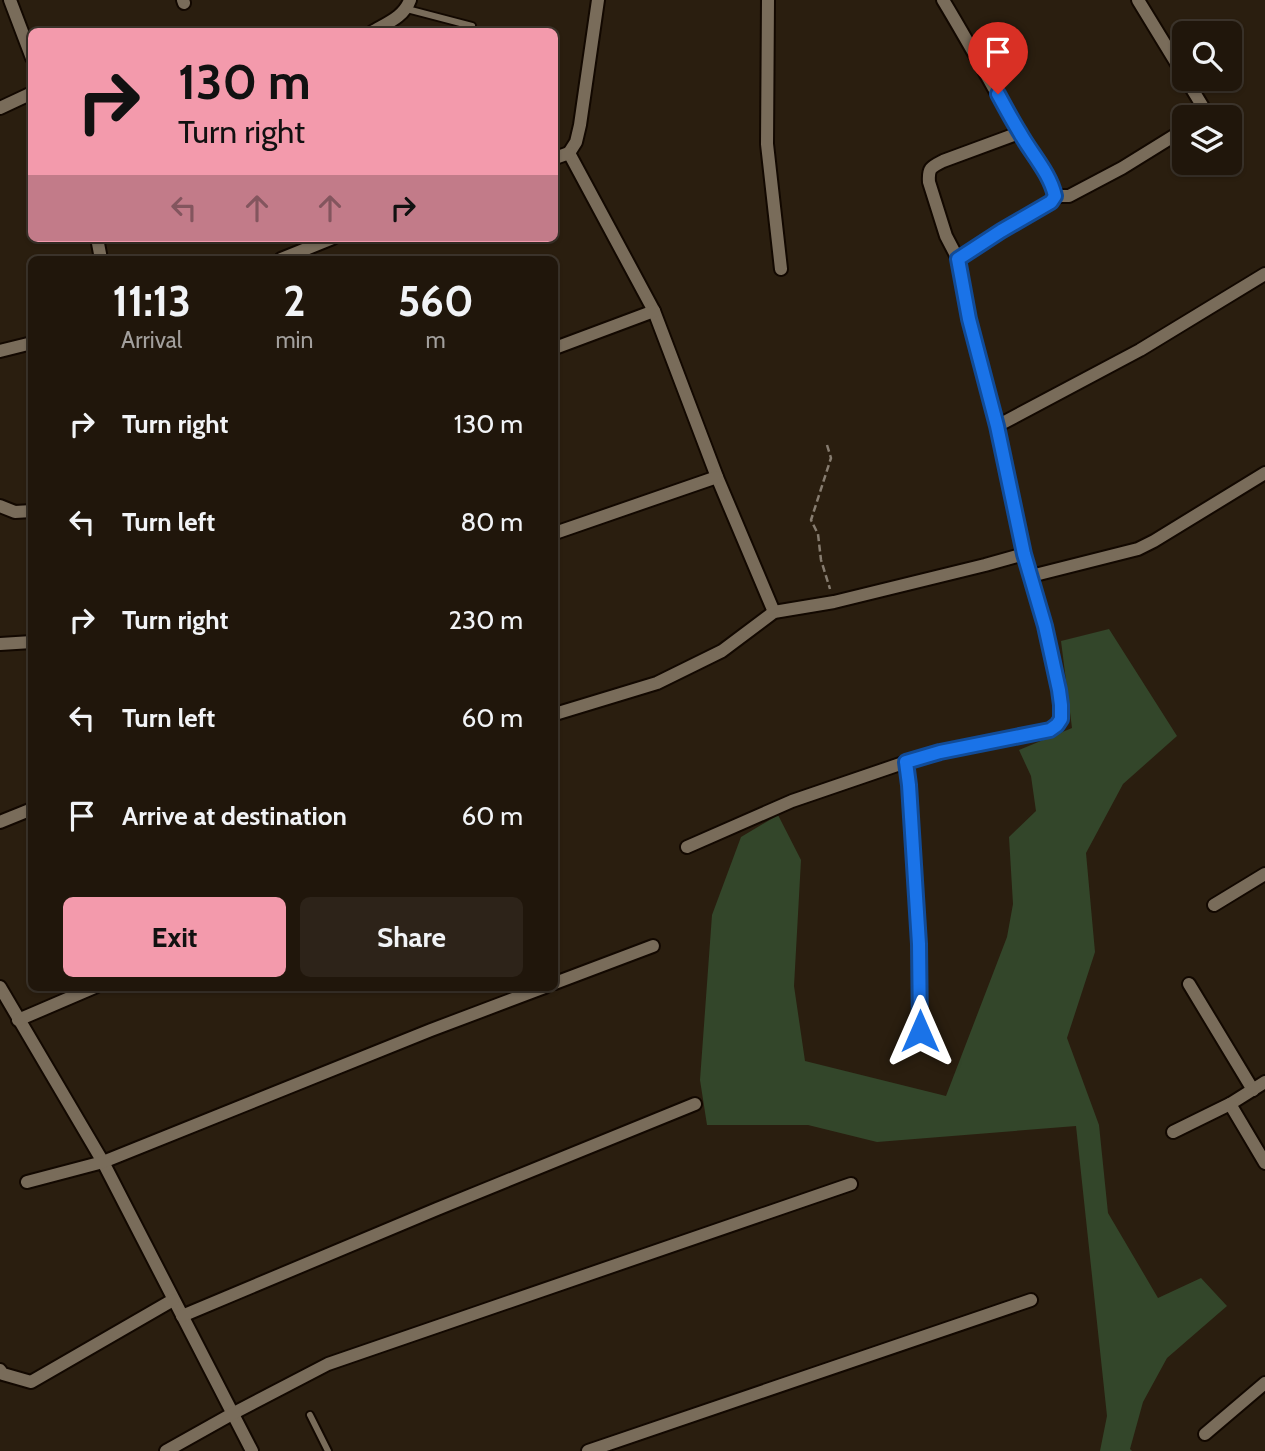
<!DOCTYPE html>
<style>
body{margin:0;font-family:Cabin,sans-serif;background:#2d2319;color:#f1f3f6;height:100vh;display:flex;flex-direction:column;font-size:26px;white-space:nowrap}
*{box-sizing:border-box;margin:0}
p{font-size:23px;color:#a29f9d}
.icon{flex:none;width:38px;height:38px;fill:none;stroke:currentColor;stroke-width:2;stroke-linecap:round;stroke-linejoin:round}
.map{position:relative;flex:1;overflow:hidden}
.drawer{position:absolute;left:28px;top:256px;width:530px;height:735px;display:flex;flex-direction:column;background:#20160b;border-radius:10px;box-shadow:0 2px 5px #0004,0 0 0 2px #3d352c}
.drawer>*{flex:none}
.banner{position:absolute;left:28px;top:28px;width:530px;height:214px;border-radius:10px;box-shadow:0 2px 5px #0004,0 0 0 2px #3d352c;background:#f39aac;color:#111;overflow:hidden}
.buttons{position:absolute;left:1172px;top:21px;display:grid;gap:14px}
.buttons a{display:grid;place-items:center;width:70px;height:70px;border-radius:10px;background:#20160b;box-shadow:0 2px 5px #0004,0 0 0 2px #3d352c;font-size:35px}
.pin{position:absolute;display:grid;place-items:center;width:60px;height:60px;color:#fff;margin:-72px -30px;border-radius:50% 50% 50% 0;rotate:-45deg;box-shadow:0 0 7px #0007}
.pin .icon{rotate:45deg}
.me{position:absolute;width:77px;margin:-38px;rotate:0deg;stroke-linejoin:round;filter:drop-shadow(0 0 5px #0008)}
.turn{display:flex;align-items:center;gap:24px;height:147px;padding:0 35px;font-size:32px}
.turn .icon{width:91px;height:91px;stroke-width:2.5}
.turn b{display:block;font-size:49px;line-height:60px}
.lanes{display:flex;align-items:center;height:66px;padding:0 35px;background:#0003;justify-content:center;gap:35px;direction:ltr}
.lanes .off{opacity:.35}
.eta{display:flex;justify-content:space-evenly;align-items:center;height:119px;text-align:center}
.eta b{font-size:42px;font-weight:800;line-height:49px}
.action{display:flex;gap:14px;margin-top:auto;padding:14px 35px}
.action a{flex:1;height:80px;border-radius:10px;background:#f39aac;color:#111;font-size:28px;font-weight:800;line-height:80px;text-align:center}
.action a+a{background:#2d2319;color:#f1f3f6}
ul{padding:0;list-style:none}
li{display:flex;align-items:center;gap:21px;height:98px;padding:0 35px}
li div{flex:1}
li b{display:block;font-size:26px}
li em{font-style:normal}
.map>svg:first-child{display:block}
.green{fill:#33462a}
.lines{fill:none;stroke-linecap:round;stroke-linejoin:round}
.lane-casing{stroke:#120800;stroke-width:10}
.street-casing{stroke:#120800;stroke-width:16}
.path{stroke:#867c6f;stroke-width:2.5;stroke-dasharray:7 3.5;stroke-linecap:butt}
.lane{stroke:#796c5a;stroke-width:6}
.street{stroke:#796c5a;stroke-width:12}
.route-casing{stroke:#114b97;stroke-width:18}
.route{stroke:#1a73e8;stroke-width:12}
</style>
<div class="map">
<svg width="1265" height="1451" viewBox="0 0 1265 1451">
<rect width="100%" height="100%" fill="#2a1e0f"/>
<polygon class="green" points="1109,629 1177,736 1123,784 1086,853 1095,952 1067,1038 1099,1125 1108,1213 1158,1298 1201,1278 1227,1306 1167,1358 1143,1402 1130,1449 1132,1451 1100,1451 1107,1416 1076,1126 877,1142 808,1125 707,1125 700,1080 712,915 741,837 778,815 801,860 794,986 805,1061 946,1096 1007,937 1013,904 1009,837 1036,811 1031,776 1019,750 1072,728 1061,641"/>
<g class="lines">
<g class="lane-casing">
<g id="lane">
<polyline points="407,9 472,26"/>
<polyline points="310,1415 328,1451"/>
</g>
</g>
<g class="street-casing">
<g id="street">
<polyline points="10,0 32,58"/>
<polyline points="183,0 184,3"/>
<polyline points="598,0 580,125 576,142 569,153 654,311 717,477 774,612"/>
<polyline points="768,0 767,144 781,269"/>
<polyline points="1138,0 1185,77"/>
<path d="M372 32C387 23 404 17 410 0"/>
<polyline points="1186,79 1209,117"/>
<polyline points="0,108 32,93"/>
<polyline points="555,158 569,153"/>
<polyline points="1055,196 1069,196 1122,168 1185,129"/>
<polyline points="97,238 101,259"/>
<polyline points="281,259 333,238"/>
<path d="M958 259 946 236 929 182C928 168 931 167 943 161L1019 133"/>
<polyline points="555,348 654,311"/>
<polyline points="0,351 32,343"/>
<polyline points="997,426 1140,350 1265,274"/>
<polyline points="0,506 15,512 32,511"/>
<polyline points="555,533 717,477"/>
<polyline points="1031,576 1138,549 1154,541 1265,473"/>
<polyline points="0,644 32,642"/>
<polyline points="555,714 657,683 722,651 774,612 834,602 985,565 1024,554"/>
<polyline points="0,822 32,809"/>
<polyline points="687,847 792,801 906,762"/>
<polyline points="1214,905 1265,874"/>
<polyline points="555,983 653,946"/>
<polyline points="1189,984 1253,1090"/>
<polyline points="0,987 103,1162 252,1451"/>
<polyline points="18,1020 95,987"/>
<path d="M920 1031 919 944 909 785 906 762 940 752 1050 730 1057 725 1061 719V705L1059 690 1045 626 1024 554 997 426 969 319 958 259 1001 231 1051 202 1055 196C1050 172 1030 152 1018 131 993 87 969 43 943 0"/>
<polyline points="1265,1082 1230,1104 1265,1163"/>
<polyline points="1173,1132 1230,1104"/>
<polyline points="27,1182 103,1162 431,1030 545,987"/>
<polyline points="182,1316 437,1209 695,1104"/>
<polyline points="0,1370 3,1374 31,1382 173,1300"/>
<polyline points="1205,1434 1265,1383"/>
<polyline points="166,1451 232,1414 328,1364 851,1184"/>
<polyline points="588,1451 1031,1300"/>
</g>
</g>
<polyline class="path" points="827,445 831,458 811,520 818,534 821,560 830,589"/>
<use href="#lane" class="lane"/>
<use href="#street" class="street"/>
</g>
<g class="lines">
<g class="route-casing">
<path id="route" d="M920 1031 919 944 909 785 906 762 940 752 1050 730 1057 725 1061 719V705L1059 690 1045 626 1024 554 997 426 969 319 958 259 1001 231 1051 202 1055 196C1050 173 1031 153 1020 133 1012 120 1005 107 998 94"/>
</g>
<use href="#route" class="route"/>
</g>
</svg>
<div class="buttons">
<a><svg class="icon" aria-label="search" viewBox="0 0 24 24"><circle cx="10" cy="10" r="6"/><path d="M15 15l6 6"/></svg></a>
<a><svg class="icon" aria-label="layers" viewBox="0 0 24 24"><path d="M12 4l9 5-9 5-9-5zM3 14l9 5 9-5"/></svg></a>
</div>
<div class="pin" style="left:998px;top:94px;background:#d93025"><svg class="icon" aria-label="arrive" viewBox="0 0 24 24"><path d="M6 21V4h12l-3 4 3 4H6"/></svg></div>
<svg class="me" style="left:920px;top:1031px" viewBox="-20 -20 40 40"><path d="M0-17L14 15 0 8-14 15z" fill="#1a73e8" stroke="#fff" stroke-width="4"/></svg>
<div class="banner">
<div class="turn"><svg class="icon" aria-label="right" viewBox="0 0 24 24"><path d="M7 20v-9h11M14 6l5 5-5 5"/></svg><div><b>130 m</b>Turn right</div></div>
<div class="lanes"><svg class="icon off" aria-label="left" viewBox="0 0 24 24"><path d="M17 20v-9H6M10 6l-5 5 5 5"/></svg><svg class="icon off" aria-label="ahead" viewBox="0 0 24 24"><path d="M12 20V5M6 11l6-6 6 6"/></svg><svg class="icon off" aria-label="ahead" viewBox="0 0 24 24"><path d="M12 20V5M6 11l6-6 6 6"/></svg><svg class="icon" aria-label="right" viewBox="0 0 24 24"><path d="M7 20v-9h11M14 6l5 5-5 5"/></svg></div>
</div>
<section class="drawer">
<div class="eta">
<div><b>11:13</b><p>Arrival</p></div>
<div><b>2</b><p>min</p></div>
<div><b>560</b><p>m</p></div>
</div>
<ul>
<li><svg class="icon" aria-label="right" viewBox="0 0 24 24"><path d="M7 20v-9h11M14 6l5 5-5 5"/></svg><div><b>Turn right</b></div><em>130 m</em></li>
<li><svg class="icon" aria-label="left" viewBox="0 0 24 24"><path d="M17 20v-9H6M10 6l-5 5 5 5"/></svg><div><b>Turn left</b></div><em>80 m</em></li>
<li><svg class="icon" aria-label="right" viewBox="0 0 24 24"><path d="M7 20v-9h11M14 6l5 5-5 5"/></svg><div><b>Turn right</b></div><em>230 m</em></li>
<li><svg class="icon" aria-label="left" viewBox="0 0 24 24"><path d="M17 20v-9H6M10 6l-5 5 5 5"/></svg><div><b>Turn left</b></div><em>60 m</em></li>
<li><svg class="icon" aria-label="arrive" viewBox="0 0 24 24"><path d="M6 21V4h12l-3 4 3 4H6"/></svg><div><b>Arrive at destination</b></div><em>60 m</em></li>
</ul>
<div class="action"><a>Exit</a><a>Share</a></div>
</section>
</div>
